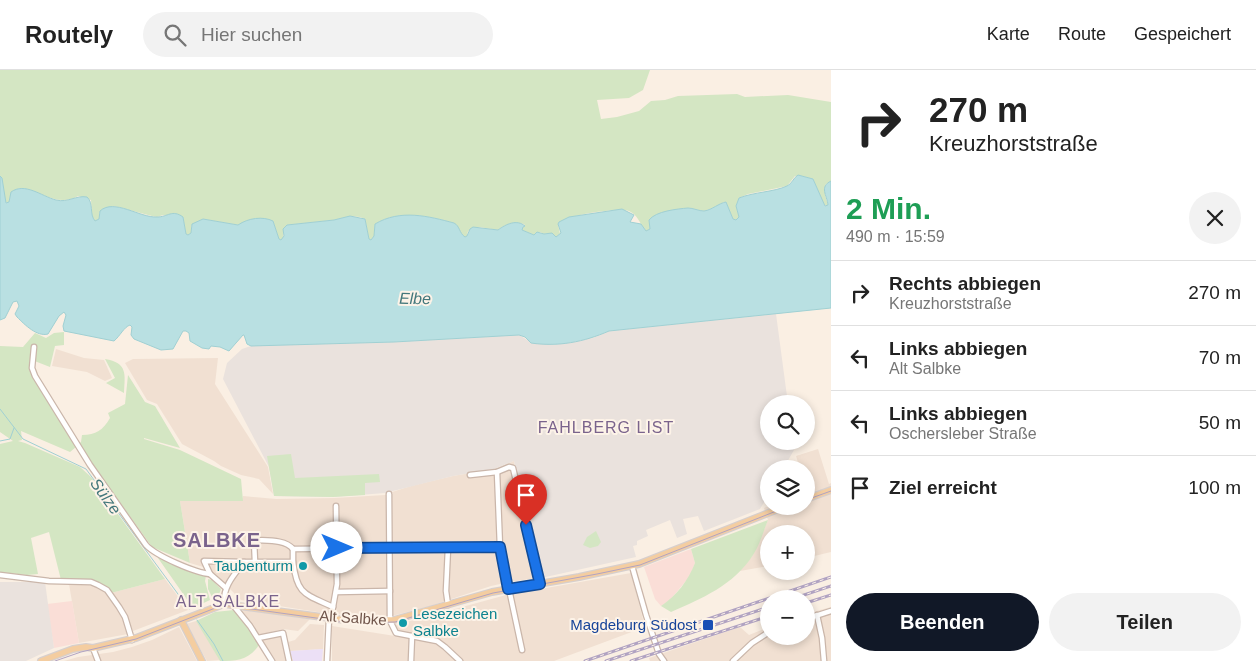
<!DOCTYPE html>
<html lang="de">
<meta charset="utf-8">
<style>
body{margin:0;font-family:Helvetica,sans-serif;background:#f2f2f2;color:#222;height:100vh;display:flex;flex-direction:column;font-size:19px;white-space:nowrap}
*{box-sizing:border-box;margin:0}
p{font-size:16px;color:#767676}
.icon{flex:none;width:28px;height:28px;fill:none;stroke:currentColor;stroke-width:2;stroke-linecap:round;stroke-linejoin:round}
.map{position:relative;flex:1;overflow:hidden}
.side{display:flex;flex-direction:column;background:#fff;width:425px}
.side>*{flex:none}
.top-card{background:#fff;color:#222;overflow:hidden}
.tools{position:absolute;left:760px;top:325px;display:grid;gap:10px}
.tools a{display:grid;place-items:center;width:55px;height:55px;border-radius:50%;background:#fff;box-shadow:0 2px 8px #0003;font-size:25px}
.pin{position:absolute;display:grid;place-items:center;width:42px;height:42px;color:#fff;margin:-51px -21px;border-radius:50% 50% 50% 0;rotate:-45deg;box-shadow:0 0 5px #0007}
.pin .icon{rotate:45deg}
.me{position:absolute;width:55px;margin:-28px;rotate:90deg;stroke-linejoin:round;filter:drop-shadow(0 0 4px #0008)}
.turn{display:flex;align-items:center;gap:18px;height:105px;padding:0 15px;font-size:22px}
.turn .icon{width:65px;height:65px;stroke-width:2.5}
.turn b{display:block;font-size:35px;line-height:42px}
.round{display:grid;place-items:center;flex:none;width:52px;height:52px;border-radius:26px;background:#f2f2f2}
.summary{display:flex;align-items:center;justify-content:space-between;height:85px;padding:0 15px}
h1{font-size:30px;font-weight:600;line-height:38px;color:#1e9e55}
.action{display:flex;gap:10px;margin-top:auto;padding:10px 15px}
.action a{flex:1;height:58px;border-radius:30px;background:#111827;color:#fff;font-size:20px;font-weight:600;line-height:58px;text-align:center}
.action a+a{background:#f2f2f2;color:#222}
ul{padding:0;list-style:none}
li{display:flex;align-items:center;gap:15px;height:65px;padding:0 15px;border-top:1px solid #e0e0e0}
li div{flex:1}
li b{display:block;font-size:19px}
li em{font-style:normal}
header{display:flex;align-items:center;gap:30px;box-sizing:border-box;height:70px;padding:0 25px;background:#fff;border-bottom:1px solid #e0e0e0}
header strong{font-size:24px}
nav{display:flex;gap:28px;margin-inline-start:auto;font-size:18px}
.search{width:350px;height:45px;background:#f2f2f2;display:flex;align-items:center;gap:12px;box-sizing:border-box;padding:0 18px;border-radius:28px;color:#767676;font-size:19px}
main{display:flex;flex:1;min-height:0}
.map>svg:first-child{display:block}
.residential{fill:#f1e0d2}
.commercial{fill:#faded7}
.industrial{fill:#eae2dd}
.education{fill:#ece0f6}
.green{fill:#d4e6c3}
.water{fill:#b9e0e2;stroke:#a0d0d3}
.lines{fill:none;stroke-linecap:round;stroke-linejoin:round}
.stream{stroke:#a0d0d3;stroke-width:1}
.minor-casing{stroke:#cab6aa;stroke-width:7}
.major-casing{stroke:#d7cfcd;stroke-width:8}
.minor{stroke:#fff;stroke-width:4.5}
.major{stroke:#f4cda0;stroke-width:5.5}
.tram{stroke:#b1a3c2;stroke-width:1}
.rail-casing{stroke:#b1a3c2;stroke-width:3}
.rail{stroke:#fdf3e8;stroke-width:1;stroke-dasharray:4;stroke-linecap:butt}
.route-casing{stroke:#114b97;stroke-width:12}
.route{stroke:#1a73e8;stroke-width:9}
.culture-dot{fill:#0f9aa8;stroke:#fdf3e8;stroke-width:2}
.transit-dot{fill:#1a4fb4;stroke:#fdf3e8;stroke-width:2}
.labels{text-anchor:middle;stroke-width:4;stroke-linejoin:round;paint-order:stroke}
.culture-label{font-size:15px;fill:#0d838f;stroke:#fdf3e8;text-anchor:end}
.street-label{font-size:15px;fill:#70554b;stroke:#fdf3e8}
.transit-label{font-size:15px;fill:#164399;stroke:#fdf3e8;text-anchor:end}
.water-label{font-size:16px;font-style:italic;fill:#43777b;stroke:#fdf3e8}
.neighbourhood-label{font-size:16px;letter-spacing:1px;fill:#7a638c;stroke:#fdf3e8}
.district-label{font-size:20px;font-weight:bold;letter-spacing:1px;fill:#7a638c;stroke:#fdf3e8}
</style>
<header>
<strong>Routely</strong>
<div class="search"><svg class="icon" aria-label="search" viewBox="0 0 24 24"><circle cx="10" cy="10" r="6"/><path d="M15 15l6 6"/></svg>Hier suchen</div>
<nav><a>Karte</a><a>Route</a><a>Gespeichert</a></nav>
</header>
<main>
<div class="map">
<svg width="831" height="591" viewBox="0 0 831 591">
<rect width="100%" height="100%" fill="#faefe3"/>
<g class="residential">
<polygon points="56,279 84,288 104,290 112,308 105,311 87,302 52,296"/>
<polygon points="218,288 215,314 268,397 273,424 259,409 241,405 221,396 214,391 182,374 157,334 147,330 125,293 133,289"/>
<polygon points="818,379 829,414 831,413 831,482 806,488 806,464 769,464 769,496 740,501 752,486 768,450 764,438 769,436 806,436 806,399 800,399 796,386"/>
<polygon points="514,391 537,508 509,512 491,516 430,536 388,547 330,544 241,530 210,499 190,493 180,431 242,431 243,426 276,429 334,428 385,425 393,424 392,422 411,416 453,406 494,399"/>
<polygon points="631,503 645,557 554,591 332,591 332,556 395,566 395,555 444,542 506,525"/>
<polygon points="165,509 188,540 133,561 124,539 111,523"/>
<polygon points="69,514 92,515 103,519 114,531 123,546 128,564 79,573"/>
<polygon points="831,537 831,591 650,591 649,588 740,557 749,565 769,557 769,566 806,566 806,544"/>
<polygon points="242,540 267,543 310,549 298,561 283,559 259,565"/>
<polygon points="196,551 204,562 220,590 207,591 186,554"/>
<polygon points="310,554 324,555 323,579 290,581 288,572 295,570"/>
<polygon points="179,557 197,591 64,591 78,587 113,582 132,577 152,570"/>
<polygon points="282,565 287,591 274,591 262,569"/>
</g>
<g class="commercial">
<polygon points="691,479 695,493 690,506 670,530 661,536 655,529 644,497"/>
<polygon points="72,531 79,573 54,578 47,534"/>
</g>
<g class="industrial">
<polygon points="776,244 788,334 769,334 769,371 793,371 794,380 783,399 769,399 769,424 760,439 704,461 698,446 683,449 687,464 677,468 670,450 646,460 648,466 637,471 637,475 633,476 636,487 541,508 514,391 494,399 453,406 385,423 333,427 274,426 269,397 223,309 227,293 242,279 251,276 394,272 519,265 529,271 554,275 593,268 609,261"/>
<polygon points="0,512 45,512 54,578 26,591 0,591"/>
</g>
<polygon class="education" points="323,579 322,591 293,591 290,581"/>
<g class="green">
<path d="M0 0H650L643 20 629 28 597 30 601 49 617 47 639 41 651 31 665 30 678 26 737 24 745 27 788 25 831 32V111L825 115V125L828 135H824L813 109 802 106H795L787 116 748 124 739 128 736 136 739 147 736 150 733 149 726 132H724L713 138 704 141 688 138 649 150 650 159 646 161C640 154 638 145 629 141 618 137 565 145 558 154L560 164 555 167 549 163 544 164 540 162 534 165 522 160 523 157 525 156 524 154C514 152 506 153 498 160L479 157 468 161 467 166 465 167C459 163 459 156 454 153 428 146 400 139 375 154L374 166 371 170 369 169 365 149 360 147 350 146 334 150 287 155 283 163V169L281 170 279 169 273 151 238 155 203 149 191 156V163L188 165 186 164 183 147 163 145 157 147 152 146 114 136 99 143V149L95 151 92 147 91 130 78 126C58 138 40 120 19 118L10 127 9 132H5L0 106Z"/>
<polygon points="64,262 64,275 55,276 50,297 32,290 31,300 33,308 76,377 70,382 21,361 22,370 18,371 25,373 80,397 91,407 165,509 111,523 104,515 97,512 61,510 49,462 31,468 38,504 27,505 0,502 0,374 13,371 0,362 0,276 23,277 35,263 46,268 54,263"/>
<path d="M105 289C128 293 125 304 124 323L106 313 115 308Z"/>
<path d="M128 305 145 332 155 336 180 378 144 368V369L180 380 241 409 243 431H180L190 493 152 477 78 374 81 372 82 365C96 365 103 360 110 348L108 343 125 334Z"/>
<polygon points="291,384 295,408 379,404 380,412 365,413 365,425 333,427 274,426 267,386"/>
<path d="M768 450C763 462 760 475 753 485 734 515 701 529 671 542L661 536C677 525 688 511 695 493L691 479Z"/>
<polygon points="596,461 601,472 598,476 590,478 583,475 587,467"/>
<polygon points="161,486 206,506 205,511 210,530 193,538 158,488"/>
<polygon points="208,509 212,510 221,519 218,527 213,529 208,519"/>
<path d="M234 540 248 557 259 575C249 590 237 591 220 591L196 551 215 542Z"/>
</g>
<path class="water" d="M798 105 813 109 825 136 828 135C827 125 819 117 831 111V238L609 261C584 272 558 277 531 273L525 267 519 265 394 272 251 276 247 274 244 265H243L229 281 220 277 211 276 209 279 202 278 190 271 189 263 186 261H183L173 279 161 280 134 269 131 265 132 257 130 255C124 257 120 266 114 271L64 261 63 256 66 245 64 242 59 246 48 264C37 267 25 255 17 247L15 244 19 236 17 231 13 232 5 248 0 250V106L2 108 6 133 9 132 11 122C25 112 41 126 56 130 68 133 76 125 87 127 94 133 89 144 95 151L99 149 100 141C114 128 140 148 157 147 168 147 172 139 183 147L186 164 188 165 191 163 192 154 203 149 238 155C248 148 263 146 273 151L279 169 281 170 284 166 283 159 287 155 334 150 350 146 365 149 369 169 371 170 374 166 375 154C400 139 428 146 454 153 460 156 459 163 465 167L467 166 470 159 473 157 498 160C506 154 517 149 525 156L523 157 522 160 534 165 537 162 544 164 552 163 556 167 561 163 558 154 559 152 569 147 622 139 634 145 630 152 641 154 646 161 650 159 649 150C656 141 677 139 688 138 693 138 699 141 704 141 712 140 719 133 726 132L733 149 736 150 739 147 736 136 739 128C754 122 774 122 787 116 792 114 793 108 798 105Z"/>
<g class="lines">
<g class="stream">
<polyline points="0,339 23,369 86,399 189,539"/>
<polyline points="0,371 10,369 14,358"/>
<polyline points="197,550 214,574 223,591"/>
</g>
<g class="minor-casing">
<g id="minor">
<path d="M34 277 32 298 35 306 90 395 146 475C156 486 196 503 210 504"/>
<polyline points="497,402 500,477 522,580"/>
<polyline points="470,405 497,402 509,397 513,398 540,514"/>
<polyline points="389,424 390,551 396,563 437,571 445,577 460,591"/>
<polyline points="448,478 446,521 448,535"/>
<polyline points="293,479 500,477"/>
<polyline points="293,479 293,492"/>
<path d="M255 492 254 470C266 471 285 469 293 479"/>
<polyline points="632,496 646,545 659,584 664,591"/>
<polyline points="0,505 49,511 91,512 98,515 107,520 119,537 125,547 132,570"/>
<polyline points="226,518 210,504 204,491 244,492"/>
<polyline points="336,522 390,521"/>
<path d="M224 534C223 516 234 505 244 492H293C297 525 305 524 333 537"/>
<polyline points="233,535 250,556 272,591"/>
<polyline points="817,545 822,568 824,591"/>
<polyline points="331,548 337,514 336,436"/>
<polyline points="806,549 831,541"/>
<polyline points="258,568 283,563 289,591"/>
<polyline points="93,578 98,591"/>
<polyline points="327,591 329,548"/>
<polyline points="411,591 412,566"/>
<polyline points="733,591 752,573 769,562"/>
</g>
</g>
<g class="major-casing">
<g id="major">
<polyline points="806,429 831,420"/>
<polyline points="181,550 202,591"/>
<polyline points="41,591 73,579 86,577 93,578 136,568 224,534 345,550 394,550 492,522 579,507 639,494 786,436"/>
</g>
</g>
<use href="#minor" class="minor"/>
<use href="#major" class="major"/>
<g class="tram">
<polyline points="806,430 831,421"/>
<polyline points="55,591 81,582 136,569 223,535 352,553 395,552 493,523 597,504 640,495 789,436"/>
</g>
<g class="rail-casing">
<g id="rail">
<polyline points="792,529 831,516"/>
<polyline points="806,533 831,525"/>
<polyline points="585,591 831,507"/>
<polyline points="606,591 769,537"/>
<polyline points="631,591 769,546"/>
</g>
</g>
<use href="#rail" class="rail"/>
</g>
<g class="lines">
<g class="route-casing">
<polyline id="route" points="337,478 500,477 508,519 540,514 526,455"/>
</g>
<use href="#route" class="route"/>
</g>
<g class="culture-dot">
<circle cx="303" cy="496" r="5"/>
<circle cx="403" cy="553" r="5"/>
</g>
<rect class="transit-dot" x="702" y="549" width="12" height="12" rx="2.5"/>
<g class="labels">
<g class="culture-label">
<text x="293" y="501">Taubenturm</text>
<text x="413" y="549" text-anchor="start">Lesezeichen<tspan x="413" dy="17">Salbke</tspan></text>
</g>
<g class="street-label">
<text transform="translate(353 548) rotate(4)" y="5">Alt Salbke</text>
</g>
<g class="transit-label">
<text x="697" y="560">Magdeburg Südost</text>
</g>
<g class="water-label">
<text transform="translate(415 228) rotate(1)" y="6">Elbe</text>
<text transform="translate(106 426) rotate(54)" y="6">Sülze</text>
</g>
<g class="neighbourhood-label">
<text x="606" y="363">FAHLBERG LIST</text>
<text x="228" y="537">ALT SALBKE</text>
</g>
<g class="district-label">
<text x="217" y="477">SALBKE</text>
</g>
</g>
</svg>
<div class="tools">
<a><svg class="icon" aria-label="search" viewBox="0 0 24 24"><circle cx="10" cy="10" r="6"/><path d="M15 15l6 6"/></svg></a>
<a><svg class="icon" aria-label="layers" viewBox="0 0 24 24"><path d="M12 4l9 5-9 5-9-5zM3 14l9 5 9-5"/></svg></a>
<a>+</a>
<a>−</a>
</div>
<div class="pin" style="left:526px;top:455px;background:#d93025"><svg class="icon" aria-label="arrive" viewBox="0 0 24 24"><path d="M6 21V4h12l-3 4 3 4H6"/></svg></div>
<svg class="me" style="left:337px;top:478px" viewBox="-20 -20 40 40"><circle r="19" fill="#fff"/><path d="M0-13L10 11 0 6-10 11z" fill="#1a73e8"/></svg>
</div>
<section class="side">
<div class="top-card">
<div class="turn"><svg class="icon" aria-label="right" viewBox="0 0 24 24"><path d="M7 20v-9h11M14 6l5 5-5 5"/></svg><div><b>270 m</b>Kreuzhorststraße</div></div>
</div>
<div class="summary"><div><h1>2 Min.</h1><p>490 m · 15:59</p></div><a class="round"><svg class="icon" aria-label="close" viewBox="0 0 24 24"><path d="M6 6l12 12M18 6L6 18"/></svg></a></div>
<ul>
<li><svg class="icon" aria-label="right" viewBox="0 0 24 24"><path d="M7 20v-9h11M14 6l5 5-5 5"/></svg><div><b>Rechts abbiegen</b><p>Kreuzhorststraße</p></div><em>270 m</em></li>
<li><svg class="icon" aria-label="left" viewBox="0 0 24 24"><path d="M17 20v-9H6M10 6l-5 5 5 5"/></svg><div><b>Links abbiegen</b><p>Alt Salbke</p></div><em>70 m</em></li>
<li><svg class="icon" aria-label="left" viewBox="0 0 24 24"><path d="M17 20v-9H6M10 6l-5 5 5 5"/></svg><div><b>Links abbiegen</b><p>Oschersleber Straße</p></div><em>50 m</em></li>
<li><svg class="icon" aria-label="arrive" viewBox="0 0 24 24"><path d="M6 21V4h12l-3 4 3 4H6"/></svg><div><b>Ziel erreicht</b></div><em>100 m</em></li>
</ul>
<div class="action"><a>Beenden</a><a>Teilen</a></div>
</section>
</main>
